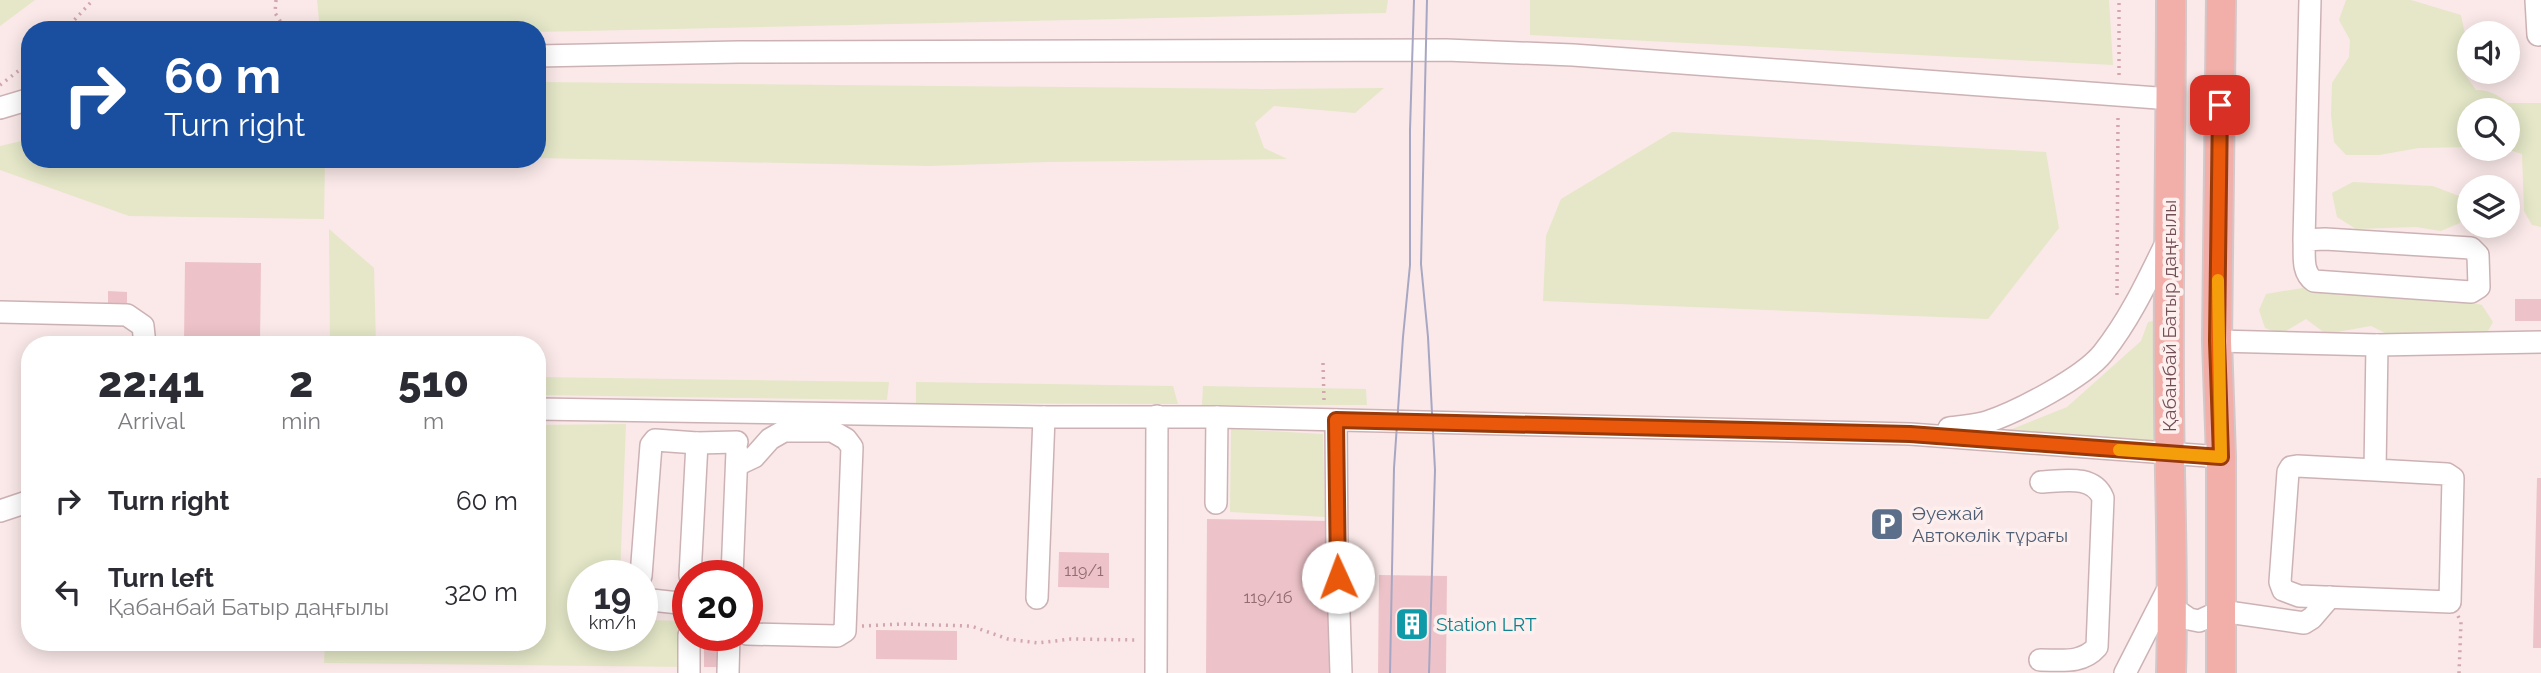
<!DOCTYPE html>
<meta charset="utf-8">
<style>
body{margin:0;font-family:Raleway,sans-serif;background:#f7f7f7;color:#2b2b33;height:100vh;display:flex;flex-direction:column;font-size:26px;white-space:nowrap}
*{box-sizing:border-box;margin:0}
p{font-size:23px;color:#7c7c81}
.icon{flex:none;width:38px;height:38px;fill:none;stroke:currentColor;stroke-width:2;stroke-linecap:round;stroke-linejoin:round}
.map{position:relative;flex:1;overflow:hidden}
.panel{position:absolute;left:21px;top:336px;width:525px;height:315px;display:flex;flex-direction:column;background:#fff;border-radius:28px;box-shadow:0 4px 18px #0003}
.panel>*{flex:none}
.guide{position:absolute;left:21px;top:21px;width:525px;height:147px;border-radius:28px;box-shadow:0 4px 18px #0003;background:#1a4fa0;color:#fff;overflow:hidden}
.controls{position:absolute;left:2457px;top:21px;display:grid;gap:14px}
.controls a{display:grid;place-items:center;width:63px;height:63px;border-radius:50%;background:#fff;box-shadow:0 4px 18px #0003;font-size:35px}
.speed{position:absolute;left:567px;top:560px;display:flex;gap:14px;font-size:35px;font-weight:700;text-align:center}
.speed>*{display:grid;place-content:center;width:91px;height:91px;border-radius:50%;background:#fff;box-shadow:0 4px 18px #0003;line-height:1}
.speed small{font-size:18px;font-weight:400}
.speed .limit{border:10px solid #d22;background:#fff;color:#111}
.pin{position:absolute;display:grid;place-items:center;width:60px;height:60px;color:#fff;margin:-30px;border-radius:14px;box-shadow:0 4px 10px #0006}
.me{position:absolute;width:77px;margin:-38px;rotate:358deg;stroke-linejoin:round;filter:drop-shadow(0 0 5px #0008)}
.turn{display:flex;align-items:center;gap:24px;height:147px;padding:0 28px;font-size:32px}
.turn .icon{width:91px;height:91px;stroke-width:2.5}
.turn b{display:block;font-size:49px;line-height:60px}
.eta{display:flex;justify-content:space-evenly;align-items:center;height:119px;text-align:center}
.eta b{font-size:42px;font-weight:800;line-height:49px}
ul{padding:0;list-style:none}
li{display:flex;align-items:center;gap:21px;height:91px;padding:0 28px}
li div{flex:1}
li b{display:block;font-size:26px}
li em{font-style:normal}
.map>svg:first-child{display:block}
.green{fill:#e5e7c8}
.building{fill:#edc3c9}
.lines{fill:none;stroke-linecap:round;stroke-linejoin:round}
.minor-casing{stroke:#cdb2b5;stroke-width:24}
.major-casing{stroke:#d2c7c9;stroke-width:32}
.path{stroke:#d2a6ac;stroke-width:3.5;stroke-dasharray:2 5;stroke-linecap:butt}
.minor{stroke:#fff;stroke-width:21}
.major{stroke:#f2aea8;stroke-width:28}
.tram{stroke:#a7a7c3;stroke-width:2}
.route-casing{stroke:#983908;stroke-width:18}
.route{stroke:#ea580c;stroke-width:12}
.slow{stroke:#f59e0b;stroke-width:12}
.labels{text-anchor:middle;stroke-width:7;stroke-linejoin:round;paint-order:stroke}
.number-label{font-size:16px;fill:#916c72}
.street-label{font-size:19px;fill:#724f55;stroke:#fdefee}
.service-label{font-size:19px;fill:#4e5e75;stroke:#fdefee;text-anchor:start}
.culture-label{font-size:19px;fill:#0d838f;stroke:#fdefee;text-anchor:start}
</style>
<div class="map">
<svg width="2541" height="673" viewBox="0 0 2541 673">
<rect width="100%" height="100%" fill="#fae9e8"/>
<g class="green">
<polygon points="0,0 35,0 0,26"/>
<polygon points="317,0 1388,0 1386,13 537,32 537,30 320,30"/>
<polygon points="1530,0 2109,0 2113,65 1530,35"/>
<path d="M2346 0H2411L2461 15 2466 39 2459 66 2476 90C2488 90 2498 94 2507 103H2541V227L2532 225 2524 211 2522 154 2506 149H2508V110H2469V147L2419 148 2379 155H2346L2334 142 2331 115 2332 83 2349 57 2350 40 2339 20Z"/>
<polygon points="537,82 1262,89 1384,88 1355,113 1274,106 1255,123 1264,148 1287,159 1049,162 929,166 537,158"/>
<polygon points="1672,132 2046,152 2059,228 1988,319 1543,301 1546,236 1561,199"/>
<polygon points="30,139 30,159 355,159 325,161 324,219 129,216 0,170 0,146"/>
<polygon points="2353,182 2433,186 2459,196 2461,209 2460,223 2441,231 2416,227 2356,229 2337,217 2332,193"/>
<polygon points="329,229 374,268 376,345 330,345"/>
<polygon points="2320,285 2430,293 2482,305 2493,322 2487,333 2468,336 2419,333 2389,335 2371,326 2326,334 2306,319 2281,334 2265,328 2259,310 2266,294"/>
<polygon points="2157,320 2156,441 1997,435 2067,407 2141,341 2148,322"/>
<polygon points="537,377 889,382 887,400 537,395"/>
<polygon points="916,382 1173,386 1178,404 916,403"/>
<polygon points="1203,386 1366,389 1367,405 1202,405"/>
<polygon points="626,424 620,576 583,576 583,635 642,635 642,620 688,621 689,667 324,663 325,642 537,642 537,425"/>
<polygon points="1231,429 1323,434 1325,517 1230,512"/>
</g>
<g class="building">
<polygon points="185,262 261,263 260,343 184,342"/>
<polygon points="108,291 127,292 127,310 108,310"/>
<rect x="2515" y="299" width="26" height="22"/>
<polygon points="2537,478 2541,478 2541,648 2533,648"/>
<polygon points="1207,519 1330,521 1329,673 1206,673"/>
<polygon points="1059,552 1109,553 1109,588 1058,587"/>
<polygon points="1379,575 1447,576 1446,673 1378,673"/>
<polygon points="876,630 957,631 957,660 876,659"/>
<polygon points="723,645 723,667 704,667 704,646"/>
</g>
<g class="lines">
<g class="minor-casing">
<g id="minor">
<polyline points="2536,0 2538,35"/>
<polyline points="537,56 739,52 1446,50 1573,55 2171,99"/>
<polyline points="0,108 30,99"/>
<path d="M2304 240 2325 239 2471 248 2478 255 2479 287 2471 292 2314 281C2301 272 2305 254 2304 240L2310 0"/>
<polyline points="0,312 127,315 143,326 145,345"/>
<polyline points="2217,341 2377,345 2541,342"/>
<polyline points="537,409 1044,417 1217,417 1910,434 2221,457"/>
<polyline points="1336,420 1337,553 1341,673"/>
<path d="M1949 428C1961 426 1975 426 1987 422 2017 412 2083 378 2103 353 2130 319 2148 280 2167 241"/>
<polyline points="737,465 754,457 770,439 784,431 832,431 846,439 852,447 845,631 837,636 747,634"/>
<polyline points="2375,470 2447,474 2453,478 2450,602 2299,596 2283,590 2280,582 2288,472 2291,467 2297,466 2375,470 2377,345"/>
<polyline points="1216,503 1217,417"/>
<polyline points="0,511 30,501"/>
<polyline points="641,576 651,445 655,440 697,443 737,442"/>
<polyline points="690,576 697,443"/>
<polyline points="732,576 737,451"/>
<polyline points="1037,598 1044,417"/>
<polyline points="642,599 688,604"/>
<polyline points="2173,608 2189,619 2199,621 2221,611 2304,623 2312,618 2330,597"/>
<polyline points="689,635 689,673"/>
<path d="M2040 660C2062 660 2082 664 2097 647L2103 498C2093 474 2063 481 2041 482"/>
<polyline points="728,673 729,635"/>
<polyline points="1156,673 1157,416"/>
<polyline points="2125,673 2170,585"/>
</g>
</g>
<g class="major-casing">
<g id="major">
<path d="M2171 673C2174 578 2169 482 2169 387 2168 258 2171 129 2171 0"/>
<polyline points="2221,673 2221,457 2217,341 2221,0"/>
</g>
</g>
<g class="path">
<polyline points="276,0 275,13 286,30"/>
<polyline points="65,30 93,0"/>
<polyline points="2119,75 2119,0"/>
<polyline points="0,85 30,62"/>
<polyline points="2117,295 2118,114"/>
<polyline points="1323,363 1324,400"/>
<polyline points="2458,616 2461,622 2459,673"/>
<polyline points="862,626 902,624 971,626 1008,639 1038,643 1071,639 1138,640"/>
</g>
<use href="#minor" class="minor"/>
<use href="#major" class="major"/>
<g class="tram">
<polyline points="1427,0 1421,264 1428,337 1435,470 1429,673"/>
<polyline points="1390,673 1394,468 1403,337 1410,265 1410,130 1414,0"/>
</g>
</g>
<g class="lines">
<g class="route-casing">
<polyline id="route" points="1338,577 1336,420 1910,434 2221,457 2217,341 2220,105"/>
</g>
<use href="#route" class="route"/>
<polyline class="slow" points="2119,450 2221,457 2218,280"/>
</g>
<defs>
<g id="parking-square" transform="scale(1.75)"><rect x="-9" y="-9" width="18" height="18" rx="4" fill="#5c6f8a" stroke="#fdefee"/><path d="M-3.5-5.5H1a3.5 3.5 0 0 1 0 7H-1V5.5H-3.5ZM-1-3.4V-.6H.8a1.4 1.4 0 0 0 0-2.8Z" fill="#fff"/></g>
<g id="building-square" transform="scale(1.75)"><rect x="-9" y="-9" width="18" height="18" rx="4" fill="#0f9aa8" stroke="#fdefee"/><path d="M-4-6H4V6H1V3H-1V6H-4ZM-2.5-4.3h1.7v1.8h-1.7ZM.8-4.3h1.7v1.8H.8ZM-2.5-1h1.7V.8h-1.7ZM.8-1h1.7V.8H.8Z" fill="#fff"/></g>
</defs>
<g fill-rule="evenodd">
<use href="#parking-square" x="1887" y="524"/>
<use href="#building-square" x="1412" y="624"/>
</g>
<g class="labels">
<g class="number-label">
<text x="1084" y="576">119/1</text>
<text x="1268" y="603">119/1б</text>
</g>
<g class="street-label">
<text transform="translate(2169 316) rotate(-90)" y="7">Қабанбай Батыр даңғылы</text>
</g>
<g class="service-label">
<text x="1912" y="520">Әуежай<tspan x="1912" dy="22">Автокөлік тұрағы</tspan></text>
</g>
<g class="culture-label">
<text x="1436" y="631">Station LRT</text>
</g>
</g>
</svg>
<div class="controls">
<a><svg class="icon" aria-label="sound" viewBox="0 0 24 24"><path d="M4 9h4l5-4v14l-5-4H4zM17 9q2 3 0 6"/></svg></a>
<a><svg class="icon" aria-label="search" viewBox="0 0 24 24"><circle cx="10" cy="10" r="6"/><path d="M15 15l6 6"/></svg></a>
<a><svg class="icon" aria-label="layers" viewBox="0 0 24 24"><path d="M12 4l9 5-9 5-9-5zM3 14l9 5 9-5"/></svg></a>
</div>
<div class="speed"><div>19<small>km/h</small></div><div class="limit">20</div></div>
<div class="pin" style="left:2220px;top:105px;background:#d93025"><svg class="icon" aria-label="arrive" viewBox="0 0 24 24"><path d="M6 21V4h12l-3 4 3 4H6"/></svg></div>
<svg class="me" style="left:1338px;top:577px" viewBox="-20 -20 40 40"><circle r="19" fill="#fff"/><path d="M0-13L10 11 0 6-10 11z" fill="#ea580c"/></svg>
<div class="guide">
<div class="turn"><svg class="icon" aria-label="right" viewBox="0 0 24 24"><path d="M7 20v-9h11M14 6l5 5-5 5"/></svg><div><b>60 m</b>Turn right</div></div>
</div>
<section class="panel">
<div class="eta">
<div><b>22:41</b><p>Arrival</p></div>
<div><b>2</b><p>min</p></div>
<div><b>510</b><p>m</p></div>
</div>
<ul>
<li><svg class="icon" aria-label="right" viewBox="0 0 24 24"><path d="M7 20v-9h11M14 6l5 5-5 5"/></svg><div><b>Turn right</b></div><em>60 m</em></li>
<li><svg class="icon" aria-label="left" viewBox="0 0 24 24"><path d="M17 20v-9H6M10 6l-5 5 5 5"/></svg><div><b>Turn left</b><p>Қабанбай Батыр даңғылы</p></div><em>320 m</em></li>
</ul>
</section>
</div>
